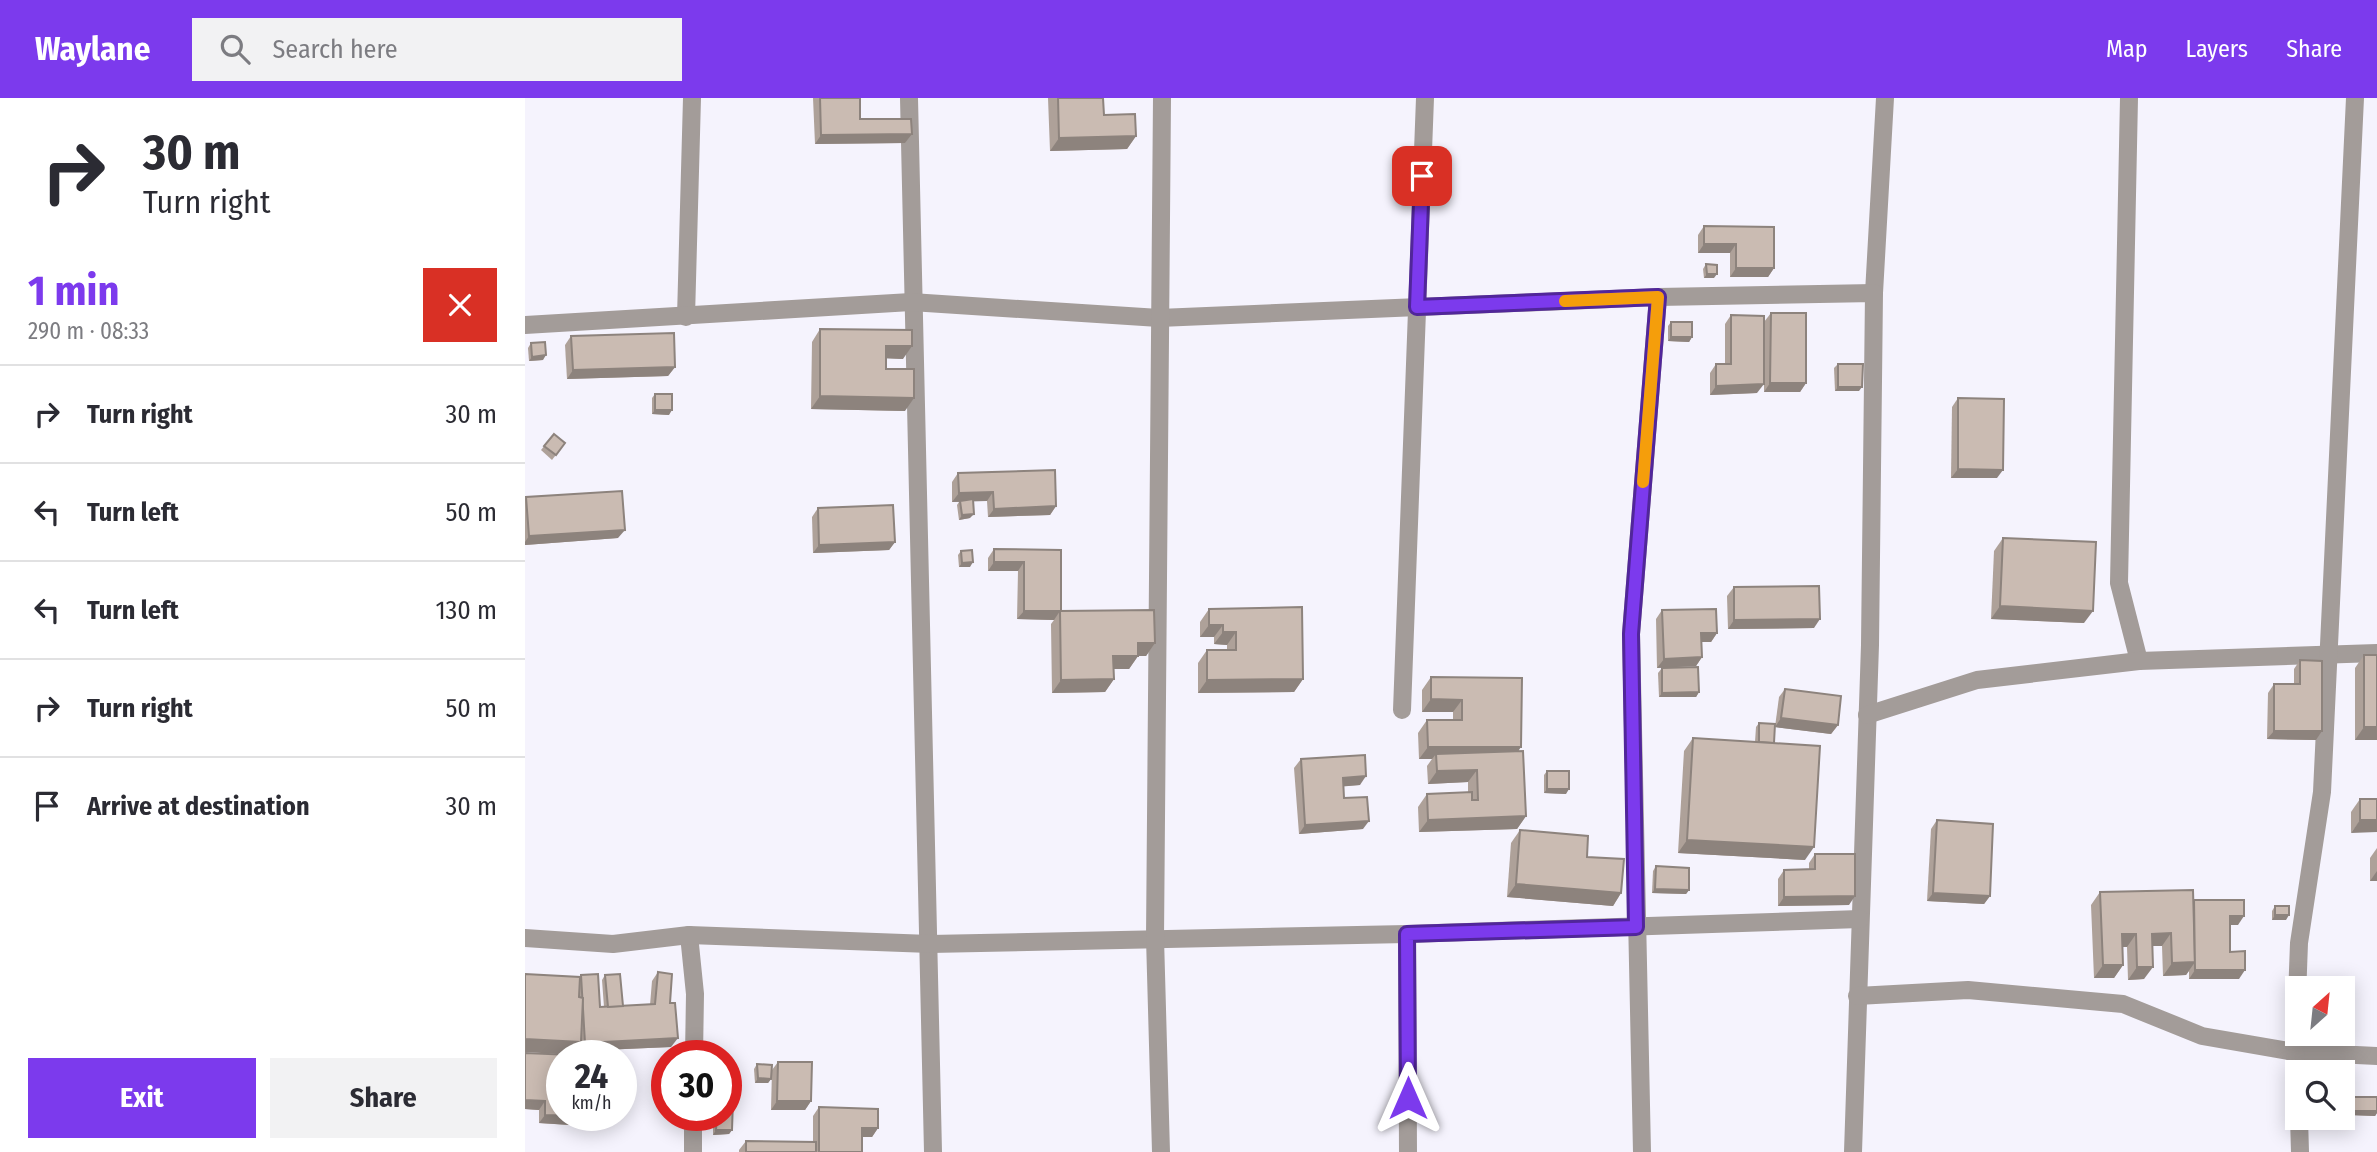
<!DOCTYPE html>
<meta charset="utf-8">
<style>
body{margin:0;font-family:"Fira Sans Condensed",sans-serif;background:#f2f2f3;color:#2b2b33;height:100vh;display:flex;flex-direction:column;font-size:26px;white-space:nowrap}
*{box-sizing:border-box;margin:0}
p{font-size:23px;color:#7c7c81}
.icon{flex:none;width:38px;height:38px;fill:none;stroke:currentColor;stroke-width:2;stroke-linecap:round;stroke-linejoin:round}
.map{position:relative;flex:1;overflow:hidden}
.sheet{display:flex;flex-direction:column;background:#fff;width:525px}
.sheet>*{flex:none}
.top-card{background:#fff;color:#2b2b33;overflow:hidden}
.needle{width:46px;rotate:27deg}
.controls{position:absolute;left:1760px;top:878px;display:grid;gap:14px}
.controls a{display:grid;place-items:center;width:70px;height:70px;border-radius:0px;background:#fff;box-shadow:0 4px 18px #0003;font-size:35px}
.speed{position:absolute;left:21px;top:942px;display:flex;gap:14px;font-size:35px;font-weight:700;text-align:center}
.speed>*{display:grid;place-content:center;width:91px;height:91px;border-radius:50%;background:#fff;box-shadow:0 4px 18px #0003;line-height:1}
.speed small{font-size:18px;font-weight:400}
.speed .limit{border:10px solid #d22;background:#fff;color:#111}
.pin{position:absolute;display:grid;place-items:center;width:60px;height:60px;color:#fff;margin:-30px;border-radius:14px;box-shadow:0 4px 10px #0006}
.me{position:absolute;width:77px;margin:-38px;rotate:0deg;stroke-linejoin:round;filter:drop-shadow(0 0 5px #0008)}
.turn{display:flex;align-items:center;gap:24px;height:147px;padding:0 28px;font-size:32px}
.turn .icon{width:91px;height:91px;stroke-width:2.5}
.turn b{display:block;font-size:49px;line-height:60px}
.round{display:grid;place-items:center;flex:none;width:74px;height:74px;border-radius:0px;background:#f2f2f3}
.headline{display:flex;align-items:center;justify-content:space-between;height:119px;padding:0 28px}
h1{font-size:42px;font-weight:700;line-height:52px;color:#7c3aed}
.cta{display:flex;gap:14px;margin-top:auto;padding:14px 28px}
.cta a{flex:1;height:80px;border-radius:0px;background:#7c3aed;color:#fff;font-size:28px;font-weight:700;line-height:80px;text-align:center}
.cta a+a{background:#f2f2f3;color:#2b2b33}
ul{padding:0;list-style:none}
li{display:flex;align-items:center;gap:21px;height:98px;padding:0 28px;border-top:2px solid #e1e1e2}
li div{flex:1}
li b{display:block;font-size:26px}
li em{font-style:normal}
header{display:flex;align-items:center;gap:42px;box-sizing:border-box;height:98px;padding:0 35px;background:#7c3aed;color:#fff}
header strong{font-size:33px}
nav{display:flex;gap:38px;margin-inline-start:auto;font-size:24px}
.search{width:490px;height:63px;background:#f2f2f3;display:flex;align-items:center;gap:18px;box-sizing:border-box;padding:0 24px;border-radius:0px;color:#7c7c81;font-size:26px}
main{display:flex;flex:1;min-height:0}
.map>svg:first-child{display:block}
.lines{fill:none;stroke-linecap:round;stroke-linejoin:round}
.minor{stroke:#a39c99;stroke-width:18}
.wall{fill:#aea199}
.shaded-wall{fill:#8d837d}
.building{fill:#cabbb2;stroke:#8d837d;stroke-width:2}
.route-casing{stroke:#51269a;stroke-width:18}
.route{stroke:#7c3aed;stroke-width:12}
.slow{stroke:#f59e0b;stroke-width:12}
</style>
<header>
<strong>Waylane</strong>
<div class="search"><svg class="icon" aria-label="search" viewBox="0 0 24 24"><circle cx="10" cy="10" r="6"/><path d="M15 15l6 6"/></svg>Search here</div>
<nav><a>Map</a><a>Layers</a><a>Share</a></nav>
</header>
<main>
<section class="sheet">
<div class="top-card">
<div class="turn"><svg class="icon" aria-label="right" viewBox="0 0 24 24"><path d="M7 20v-9h11M14 6l5 5-5 5"/></svg><div><b>30 m</b>Turn right</div></div>
</div>
<div class="headline"><div><h1>1 min</h1><p>290 m · 08:33</p></div><a class="round" style="background:#d93025;color:#fff"><svg class="icon" aria-label="close" viewBox="0 0 24 24"><path d="M6 6l12 12M18 6L6 18"/></svg></a></div>
<ul>
<li><svg class="icon" aria-label="right" viewBox="0 0 24 24"><path d="M7 20v-9h11M14 6l5 5-5 5"/></svg><div><b>Turn right</b></div><em>30 m</em></li>
<li><svg class="icon" aria-label="left" viewBox="0 0 24 24"><path d="M17 20v-9H6M10 6l-5 5 5 5"/></svg><div><b>Turn left</b></div><em>50 m</em></li>
<li><svg class="icon" aria-label="left" viewBox="0 0 24 24"><path d="M17 20v-9H6M10 6l-5 5 5 5"/></svg><div><b>Turn left</b></div><em>130 m</em></li>
<li><svg class="icon" aria-label="right" viewBox="0 0 24 24"><path d="M7 20v-9h11M14 6l5 5-5 5"/></svg><div><b>Turn right</b></div><em>50 m</em></li>
<li><svg class="icon" aria-label="arrive" viewBox="0 0 24 24"><path d="M6 21V4h12l-3 4 3 4H6"/></svg><div><b>Arrive at destination</b></div><em>30 m</em></li>
</ul>
<div class="cta"><a>Exit</a><a>Share</a></div>
</section>
<div class="map">
<svg width="1852" height="1054" viewBox="0 0 1852 1054">
<rect width="100%" height="100%" fill="#f5f3fd"/>
<g class="lines">
<g class="minor">
<polyline points="384,0 408,1054"/>
<polyline points="1604,0 1594,485 1614,563"/>
<polyline points="1349,195 1360,0"/>
<polyline points="161,219 167,0"/>
<polyline points="0,227 386,204 634,220 1133,199 1349,195 1345,547 1328,1054"/>
<polyline points="877,612 900,0"/>
<polyline points="1342,617 1452,582 1614,563 1852,555"/>
<polyline points="882,836 883,1054"/>
<polyline points="164,837 170,896 169,957"/>
<polyline points="0,840 88,846 164,837 405,846 882,836 1335,821"/>
<polyline points="1332,898 1443,892 1598,906 1677,938 1770,954 1852,958"/>
<polyline points="1773,1001 1770,954 1774,845 1797,694 1830,0"/>
<polyline points="1774,1020 1775,1054"/>
<polyline points="168,1054 168,1017"/>
<polyline points="636,1054 630,840 637,0"/>
<polyline points="1117,1054 1106,536 1133,199"/>
</g>
</g>
<g class="wall">
<polygon points="288,0 335,0 335,21 387,36 380,45 290,46"/>
<polygon points="523,0 578,0 579,17 611,38 602,51 525,53"/>
<polygon points="1179,128 1249,129 1249,170 1243,179 1205,179 1205,155 1173,155 1173,137"/>
<polygon points="1181,166 1189,180 1179,180 1178,171"/>
<polygon points="1246,215 1281,285 1275,294 1239,294 1239,224"/>
<polygon points="1206,217 1232,295 1185,297 1185,275 1191,266 1200,266 1200,226"/>
<polygon points="1146,224 1167,239 1164,244 1143,243 1143,228"/>
<polygon points="295,231 378,261 361,260 361,271 380,313 286,311 287,244"/>
<polygon points="46,238 150,269 143,278 42,281 40,247"/>
<polygon points="6,245 18,262 4,263 3,250"/>
<polygon points="1313,266 1334,293 1310,293 1309,270"/>
<polygon points="130,296 144,317 127,316 127,300"/>
<polygon points="1433,300 1472,380 1426,380 1427,309"/>
<polygon points="29,336 40,345 27,362 16,352"/>
<polygon points="433,375 531,408 525,417 463,419 462,403 448,403 445,420 434,422 432,407 434,404 427,404 427,384"/>
<polygon points="1,399 93,440 0,447 0,401"/>
<polygon points="293,410 370,444 364,452 288,455 287,419"/>
<polygon points="1478,440 1559,525 1466,521 1469,453"/>
<polygon points="469,451 536,452 536,513 630,545 621,558 613,558 604,571 589,571 589,581 580,594 527,595 526,526 529,522 492,521 493,473 463,473 463,460"/>
<polygon points="436,453 445,469 434,469 433,457"/>
<polygon points="1209,489 1289,530 1203,531 1202,498"/>
<polygon points="684,511 778,581 769,594 673,595 673,565 682,552 702,552 702,547 689,546 689,539 675,539 675,524"/>
<polygon points="1137,512 1192,535 1186,544 1176,544 1177,559 1171,568 1132,570 1131,521"/>
<polygon points="1839,557 1852,557 1852,642 1830,642 1830,570"/>
<polygon points="1775,562 1797,633 1791,642 1742,641 1743,595 1749,586 1769,586 1769,571"/>
<polygon points="1137,570 1174,594 1171,599 1134,599 1133,575"/>
<polygon points="906,579 997,580 994,653 1001,718 992,731 894,734 893,709 902,696 943,695 943,684 903,686 902,668 907,661 894,661 893,635 902,622 928,622 928,614 897,614 897,592"/>
<polygon points="1260,591 1313,627 1306,636 1250,629 1254,599"/>
<polygon points="1234,625 1249,645 1280,762 1153,755 1159,653 1168,640 1230,644 1231,629"/>
<polygon points="776,661 835,687 819,688 819,700 838,731 774,736 769,670"/>
<polygon points="1022,673 1041,696 1019,695 1019,677"/>
<polygon points="1835,701 1852,701 1826,735 1826,714"/>
<polygon points="1412,722 1465,798 1459,806 1402,803 1406,731"/>
<polygon points="995,732 1062,759 1096,795 1088,808 982,799 986,745"/>
<polygon points="1852,750 1852,783 1845,783 1845,760"/>
<polygon points="1290,756 1324,807 1253,808 1253,781 1259,772 1284,772 1284,765"/>
<polygon points="1131,768 1164,792 1161,796 1127,795 1128,773"/>
<polygon points="1575,794 1668,803 1713,827 1705,827 1705,854 1714,881 1664,881 1664,873 1661,877 1638,878 1637,848 1627,848 1619,881 1603,882 1602,849 1597,849 1598,867 1589,880 1569,880 1566,807"/>
<polygon points="1750,808 1761,822 1747,822 1747,813"/>
<polygon points="133,874 145,905 146,949 54,953 54,948 48,957 54,879 56,877 75,909 79,909 77,882 80,877 98,908 125,907 127,883"/>
<polygon points="0,955 45,1027 14,1025 14,1012 0,1011"/>
<polygon points="253,964 286,1003 280,1012 246,1012 247,972"/>
<polygon points="232,966 246,981 243,985 230,985 229,971"/>
<polygon points="1827,999 1852,999 1852,1015 1850,1018 1824,1017 1824,1003"/>
<polygon points="294,1009 353,1030 347,1039 337,1039 337,1054 214,1054 214,1052 221,1043 288,1044 288,1018"/>
<polygon points="188,1017 201,1017 207,1032 204,1036 188,1037"/>
</g>
<g class="shaded-wall">
<polygon points="387,36 380,45 290,46 296,37"/>
<polygon points="611,38 602,51 525,53 534,40"/>
<polygon points="1179,146 1211,146 1205,155 1173,155"/>
<polygon points="1211,170 1249,170 1243,179 1205,179"/>
<polygon points="1182,176 1192,176 1189,180 1179,180"/>
<polygon points="1146,239 1167,239 1164,244 1143,243"/>
<polygon points="361,248 387,248 378,261 352,260"/>
<polygon points="21,257 18,262 4,263 7,259"/>
<polygon points="150,269 143,278 42,281 48,272"/>
<polygon points="1245,285 1281,285 1275,294 1239,294"/>
<polygon points="1239,286 1232,295 1185,297 1191,288"/>
<polygon points="1313,289 1337,289 1334,293 1310,293"/>
<polygon points="295,298 389,300 380,313 286,311"/>
<polygon points="130,312 147,312 144,317 127,316"/>
<polygon points="1433,371 1478,372 1472,380 1426,380"/>
<polygon points="468,394 462,403 427,404 434,395"/>
<polygon points="531,408 525,417 463,419 469,411"/>
<polygon points="449,416 445,420 434,422 437,417"/>
<polygon points="100,432 93,440 0,447 0,444 4,438"/>
<polygon points="370,444 364,452 288,455 294,447"/>
<polygon points="448,464 445,469 434,469 437,465"/>
<polygon points="469,464 499,464 493,473 463,473"/>
<polygon points="1475,508 1568,513 1559,525 1466,521"/>
<polygon points="499,513 535,513 529,522 492,521"/>
<polygon points="1295,521 1289,530 1203,531 1209,522"/>
<polygon points="684,527 698,527 689,539 675,539"/>
<polygon points="698,534 711,534 702,547 689,546"/>
<polygon points="1176,535 1192,535 1186,544 1170,544"/>
<polygon points="613,545 630,545 621,558 604,558"/>
<polygon points="588,558 613,558 604,571 579,571"/>
<polygon points="1177,559 1171,568 1132,570 1139,561"/>
<polygon points="589,581 580,594 527,595 536,582"/>
<polygon points="778,581 769,594 673,595 682,582"/>
<polygon points="1174,594 1171,599 1134,599 1137,595"/>
<polygon points="906,601 937,602 928,614 897,614"/>
<polygon points="1256,620 1313,627 1306,636 1250,629"/>
<polygon points="1839,629 1852,629 1852,642 1830,642"/>
<polygon points="1749,633 1797,633 1791,642 1742,641"/>
<polygon points="903,649 996,649 987,662 911,656 907,661 894,661"/>
<polygon points="952,672 943,684 903,686 912,673"/>
<polygon points="841,678 835,687 812,689 818,680"/>
<polygon points="1022,691 1044,691 1041,696 1019,695"/>
<polygon points="1001,718 992,731 894,734 903,722"/>
<polygon points="1835,722 1852,722 1852,734 1826,735"/>
<polygon points="844,723 838,731 774,736 780,727"/>
<polygon points="1162,742 1289,749 1280,762 1153,755"/>
<polygon points="1852,773 1852,783 1845,783"/>
<polygon points="991,786 1096,795 1088,808 982,799"/>
<polygon points="1130,791 1164,792 1161,796 1127,795"/>
<polygon points="1408,795 1465,798 1459,806 1402,803"/>
<polygon points="1330,798 1324,807 1253,808 1259,799"/>
<polygon points="1750,817 1764,817 1761,822 1747,822"/>
<polygon points="1705,818 1719,818 1713,827 1699,827"/>
<polygon points="1646,835 1637,848 1618,848 1627,836"/>
<polygon points="1597,836 1611,836 1602,849 1588,849"/>
<polygon points="1670,864 1661,877 1638,878 1647,865"/>
<polygon points="1578,867 1598,867 1589,880 1569,880"/>
<polygon points="1612,869 1628,869 1619,881 1603,882"/>
<polygon points="1670,872 1720,872 1714,881 1664,881"/>
<polygon points="153,940 146,949 54,953 60,945"/>
<polygon points="0,941 56,944 48,957 0,954"/>
<polygon points="201,974 208,975 204,979 201,979"/>
<polygon points="233,980 246,981 243,985 230,985"/>
<polygon points="0,1002 20,1003 14,1012 0,1011"/>
<polygon points="252,1003 286,1003 280,1012 246,1012"/>
<polygon points="1827,1013 1852,1013 1852,1015 1850,1018 1824,1017"/>
<polygon points="20,1017 51,1018 45,1027 14,1025"/>
<polygon points="337,1030 353,1030 347,1039 331,1039"/>
<polygon points="191,1032 207,1032 204,1036 188,1037"/>
</g>
<g class="building">
<polygon points="295,0 335,0 335,21 386,21 387,36 296,37"/>
<polygon points="533,0 578,0 579,17 610,16 611,38 534,40"/>
<polygon points="1179,128 1249,129 1249,170 1211,170 1211,146 1179,146"/>
<polygon points="1181,166 1192,167 1192,176 1182,176"/>
<polygon points="1246,215 1281,215 1281,285 1245,285"/>
<polygon points="1206,217 1239,218 1239,286 1191,288 1191,266 1206,266"/>
<rect x="1146" y="224" width="21" height="15"/>
<polygon points="295,231 387,232 387,248 361,248 361,271 389,271 389,300 295,298"/>
<polygon points="149,235 150,269 48,272 46,238"/>
<polygon points="20,244 21,257 7,259 6,245"/>
<polygon points="1313,266 1338,266 1337,289 1313,289"/>
<rect x="130" y="296" width="17" height="16"/>
<polygon points="1433,300 1479,301 1478,372 1433,371"/>
<polygon points="29,336 40,345 31,357 19,348"/>
<polygon points="530,372 531,408 469,411 468,394 434,395 433,375"/>
<polygon points="97,393 100,432 4,438 1,399"/>
<polygon points="448,401 449,416 437,417 435,403"/>
<polygon points="368,407 370,444 294,447 293,410"/>
<polygon points="1478,440 1571,444 1568,513 1475,508"/>
<polygon points="469,451 536,452 536,513 499,513 499,464 469,464"/>
<polygon points="447,452 448,464 437,465 436,453"/>
<polygon points="1294,488 1295,521 1209,522 1209,489"/>
<polygon points="777,509 778,581 682,582 682,552 711,552 711,534 698,534 698,527 684,527 684,511"/>
<polygon points="1191,511 1192,535 1176,535 1177,559 1139,561 1137,512"/>
<polygon points="629,512 630,545 613,545 613,558 588,558 589,581 536,582 535,513"/>
<rect x="1839" y="557" width="13" height="72"/>
<polygon points="1775,562 1797,563 1797,633 1749,633 1749,586 1775,586"/>
<polygon points="1173,569 1174,594 1137,595 1137,570"/>
<polygon points="906,579 997,580 996,649 903,649 902,622 937,622 937,602 906,601"/>
<polygon points="1260,591 1316,598 1313,627 1256,620"/>
<polygon points="1234,625 1250,626 1249,645 1234,644"/>
<polygon points="1168,640 1295,648 1289,749 1162,742"/>
<polygon points="998,653 1001,718 903,722 902,696 947,694 947,702 953,702 952,672 912,673 911,656"/>
<polygon points="840,657 841,678 818,680 819,700 842,699 844,723 780,727 776,661"/>
<rect x="1022" y="673" width="22" height="18"/>
<rect x="1835" y="701" width="17" height="21"/>
<polygon points="1412,722 1468,726 1465,798 1408,795"/>
<polygon points="995,732 1063,738 1062,759 1099,761 1096,795 991,786"/>
<polygon points="1290,756 1330,756 1330,798 1259,799 1259,772 1290,771"/>
<polygon points="1131,768 1164,770 1164,792 1130,791"/>
<polygon points="1668,792 1670,864 1647,865 1646,835 1627,836 1628,869 1612,869 1611,836 1597,836 1598,867 1578,867 1575,794"/>
<polygon points="1669,802 1719,802 1719,818 1705,818 1705,854 1720,853 1720,872 1670,872"/>
<rect x="1750" y="808" width="14" height="9"/>
<polygon points="133,874 147,876 145,905 150,905 153,940 60,945 56,877 73,876 75,909 130,906"/>
<polygon points="0,876 55,879 54,899 58,900 56,944 0,941"/>
<polygon points="95,876 98,908 83,909 80,877"/>
<polygon points="0,955 47,957 37,957 37,1017 51,1017 51,1018 20,1017 20,1003 0,1002"/>
<polygon points="201,963 208,963 208,975 201,974"/>
<polygon points="253,964 287,964 286,1003 252,1003"/>
<polygon points="232,966 247,967 246,981 233,980"/>
<rect x="1827" y="999" width="25" height="14"/>
<polygon points="201,1002 208,1002 207,1032 191,1032 192,1017 201,1017"/>
<polygon points="294,1009 353,1011 353,1030 337,1030 337,1054 294,1054"/>
<polygon points="221,1043 291,1044 291,1054 221,1054"/>
</g>
<g class="lines">
<g class="route-casing">
<polyline id="route" points="883,1000 882,836 1111,829 1106,536 1133,199 892,209 897,78"/>
</g>
<use href="#route" class="route"/>
<polyline class="slow" points="1040,203 1133,199 1118,384"/>
</g>
</svg>
<div class="controls">
<a><svg class="needle" viewBox="-14 -14 28 28"><path d="M0-13l5 13h-10z" fill="#e53935"/><path d="M0 13l5-13h-10z" fill="#7c7c81"/></svg></a>
<a><svg class="icon" aria-label="search" viewBox="0 0 24 24"><circle cx="10" cy="10" r="6"/><path d="M15 15l6 6"/></svg></a>
</div>
<div class="speed"><div>24<small>km/h</small></div><div class="limit">30</div></div>
<div class="pin" style="left:897px;top:78px;background:#d93025"><svg class="icon" aria-label="arrive" viewBox="0 0 24 24"><path d="M6 21V4h12l-3 4 3 4H6"/></svg></div>
<svg class="me" style="left:883px;top:1000px" viewBox="-20 -20 40 40"><path d="M0-17L14 15 0 8-14 15z" fill="#7c3aed" stroke="#fff" stroke-width="4"/></svg>
</div>
</main>
